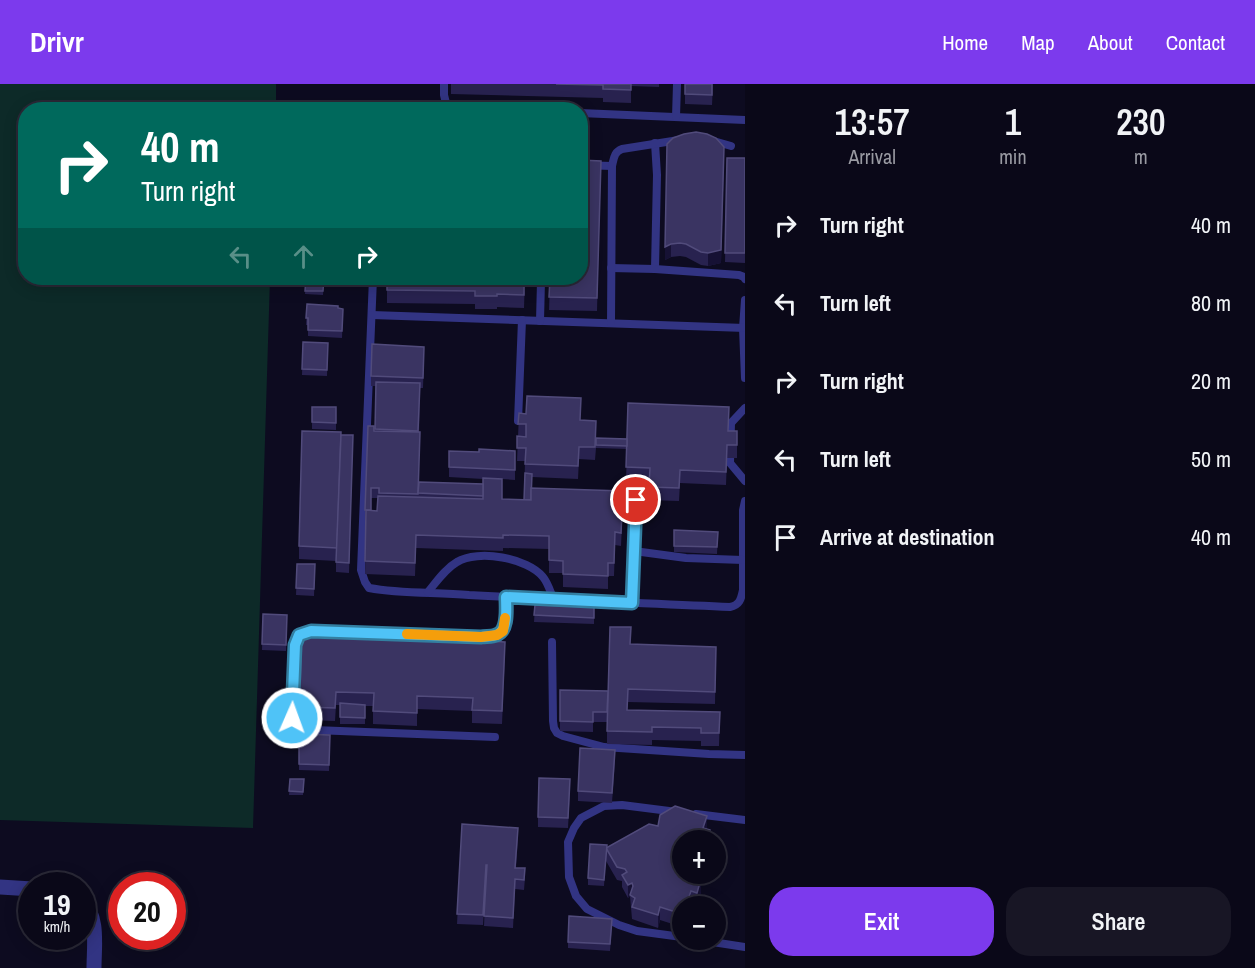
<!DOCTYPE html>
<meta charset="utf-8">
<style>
body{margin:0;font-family:"Archivo Narrow",sans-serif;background:#181625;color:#f1f3f6;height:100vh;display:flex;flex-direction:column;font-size:22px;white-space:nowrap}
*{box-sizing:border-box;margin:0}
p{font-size:20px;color:#999aa2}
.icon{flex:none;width:33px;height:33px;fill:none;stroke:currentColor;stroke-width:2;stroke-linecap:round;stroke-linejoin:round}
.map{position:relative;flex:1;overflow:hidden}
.side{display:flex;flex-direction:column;background:#0a0818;width:510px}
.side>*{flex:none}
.hud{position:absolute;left:18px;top:18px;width:570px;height:183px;border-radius:24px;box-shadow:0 3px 15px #0003,0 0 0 2px #2a2937;background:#00695c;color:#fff;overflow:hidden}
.controls{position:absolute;left:672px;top:746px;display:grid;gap:12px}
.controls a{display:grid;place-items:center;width:54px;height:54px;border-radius:50%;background:#0a0818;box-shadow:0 3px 15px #0003,0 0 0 2px #2a2937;font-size:30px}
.speed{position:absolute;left:18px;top:788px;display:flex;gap:12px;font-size:30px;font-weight:700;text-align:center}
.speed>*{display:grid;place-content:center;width:78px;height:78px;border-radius:50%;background:#0a0818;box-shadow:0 3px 15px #0003,0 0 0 2px #2a2937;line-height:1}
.speed small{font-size:15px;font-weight:400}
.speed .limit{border:9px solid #d22;background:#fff;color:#111}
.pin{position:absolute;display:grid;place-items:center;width:51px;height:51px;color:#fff;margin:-26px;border:3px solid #fff;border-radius:50%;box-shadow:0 2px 6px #0007}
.me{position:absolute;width:66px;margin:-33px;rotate:2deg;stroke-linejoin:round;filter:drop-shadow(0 0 4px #0008)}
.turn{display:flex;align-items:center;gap:21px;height:126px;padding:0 24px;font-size:27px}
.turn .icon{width:78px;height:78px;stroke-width:2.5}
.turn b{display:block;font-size:42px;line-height:51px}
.lanes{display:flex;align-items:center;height:57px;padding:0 24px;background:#0003;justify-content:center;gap:30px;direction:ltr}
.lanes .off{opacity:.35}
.eta{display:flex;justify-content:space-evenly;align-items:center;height:102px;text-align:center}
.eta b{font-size:36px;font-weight:600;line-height:42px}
.primary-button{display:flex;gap:12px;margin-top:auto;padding:12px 24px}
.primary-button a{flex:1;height:69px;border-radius:24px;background:#7c3aed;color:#fff;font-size:24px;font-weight:600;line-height:69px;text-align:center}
.primary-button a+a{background:#181625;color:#f1f3f6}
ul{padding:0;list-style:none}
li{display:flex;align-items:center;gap:18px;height:78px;padding:0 24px}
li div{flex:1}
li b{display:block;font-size:22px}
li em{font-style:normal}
header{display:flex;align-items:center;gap:36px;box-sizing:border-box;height:84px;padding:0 30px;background:#7c3aed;color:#fff}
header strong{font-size:28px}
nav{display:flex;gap:33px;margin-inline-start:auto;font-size:21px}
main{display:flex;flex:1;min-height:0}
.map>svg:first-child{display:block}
.green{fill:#0d2a28}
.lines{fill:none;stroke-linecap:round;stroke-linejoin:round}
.lane{stroke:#323483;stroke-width:8}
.street{stroke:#323483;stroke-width:15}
.wall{fill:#28224f;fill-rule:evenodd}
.shaded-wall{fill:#161134}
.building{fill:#3a3462;stroke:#514b7b;stroke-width:1.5}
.route-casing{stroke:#337fa1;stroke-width:15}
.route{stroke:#4fc3f7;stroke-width:10}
.slow{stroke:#f59e0b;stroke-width:10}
</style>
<header>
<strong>Drivr</strong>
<nav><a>Home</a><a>Map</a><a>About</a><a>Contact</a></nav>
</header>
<main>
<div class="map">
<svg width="745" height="884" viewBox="0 0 745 884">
<rect width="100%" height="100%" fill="#0d0b20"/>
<polygon class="green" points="0,0 276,0 276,25 26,26 26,194 270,194 253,744 0,736"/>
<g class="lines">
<g class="lane">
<polyline points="444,0 444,11 446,19 454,24 498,26"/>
<polyline points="580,29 745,36"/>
<polyline points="676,33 677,0"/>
<polyline points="710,56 731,62"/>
<polyline points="655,59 657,91 655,185"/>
<polyline points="580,81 612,82"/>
<polyline points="611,184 655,185 739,191 744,193 745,195"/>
<path d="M373 194 361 486 365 498 369 504C402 510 436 508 469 511 556 516 643 519 730 523 740 521 741 515 743 506V426L745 417"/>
<polyline points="745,216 743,244 745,294"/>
<polyline points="372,231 745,244"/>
<polyline points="540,237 541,197"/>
<path d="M611 239 612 82C614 74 614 68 622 65L679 56"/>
<polyline points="745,324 731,339 730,379 745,397"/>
<polyline points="518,337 522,236"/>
<polyline points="634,467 686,474 743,476"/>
<path d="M428 508C437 497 445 485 457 478 478 465 528 474 543 493 548 499 550 507 553 514"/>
<polyline points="632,519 636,416"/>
<polyline points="384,550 311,547 299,551 295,561 292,634 300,644 314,646 495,653"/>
<path d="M442 552C454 552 497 557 503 546 508 538 506 522 506 513"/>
<polyline points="552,558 553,637 554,644 557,649 563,652 604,663 709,670 745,671"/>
<polyline points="677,728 622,721 604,722 581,734 574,744 568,758 569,793 576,812 587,825 619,841 637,847 682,853"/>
<polyline points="696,730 745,736"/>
<polyline points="693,855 745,863"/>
</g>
<g class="street">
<polyline points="0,803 32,805"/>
<path d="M82 816C99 833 94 862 94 884"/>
</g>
</g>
<g class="wall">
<polygon points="451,0 659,0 659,3 631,2 631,19 603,18 603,14 451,10"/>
<polygon points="685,0 713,0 712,21 685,20"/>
<polygon points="667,60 724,75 721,179 708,182 701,181 686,173 680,172 671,173 665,176"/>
<polygon points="727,74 745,74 745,179 725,178"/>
<polygon points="601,77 597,227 549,226 550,194"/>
<polygon points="306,194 324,194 323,211 305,210"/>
<polygon points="387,194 525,194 524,224 497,223 497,225 475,225 475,220 387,219"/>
<polygon points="307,220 343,225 342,254 308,252 308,241 306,241"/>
<polygon points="303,258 328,259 327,292 302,291"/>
<path d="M424 273 423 304H420L418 402 483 400V395L449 393V367L479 368 515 367V396L502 395V415L524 416 525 377H517L519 329 581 336 596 354 627 355 728 347H737V374H727L726 401 680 399 679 417 649 416V397L626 396 627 365 596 364 595 376 579 375 578 395 532 393V404L623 420 621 462 615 461 614 492H608V505L563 503V489H549V465L503 464V467L416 464 415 492 365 490 366 436H365V426L375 347 376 302H371V292ZM371 414H378L377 427 371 426Z"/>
<polygon points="312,323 336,323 336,346 312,345"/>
<polygon points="341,351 353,351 349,489 336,488 336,477 299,475 299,462"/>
<polygon points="674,446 718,448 717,470 674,468"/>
<polygon points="297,480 315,480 314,512 296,511"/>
<polygon points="535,521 594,523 594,540 534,538"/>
<polygon points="263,530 287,531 286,567 262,566"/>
<polygon points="452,555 505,570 502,640 472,639 472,627 417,625 417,642 373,640 373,622 365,622 365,640 340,640 340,621 336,621 335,637 304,636 305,619 300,619 300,606"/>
<polygon points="630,560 716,563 715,620 628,618 627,626 720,628 719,662 701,662 701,657 652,656 652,661 607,660 607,638 593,638 593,648 560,647 560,606 608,607"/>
<polygon points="299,650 330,651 329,687 299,686"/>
<polygon points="615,675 612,719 578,717 578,707"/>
<polygon points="290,695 304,695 303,711 289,711"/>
<polygon points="570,705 568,744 538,743 538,733"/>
<polygon points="462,740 518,753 516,784 525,794 524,806 515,805 513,844 484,842 486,791 483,841 457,840"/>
<polygon points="658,742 707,745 710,756 682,789 701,789 699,795 701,808 697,822 691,820 682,822 682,843 660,836 658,844 632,835 630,812 628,814 622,803 622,797 617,796 606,777 606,772 604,802 588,801 588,794 607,764"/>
<polygon points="612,841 610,867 568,864 568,858"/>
</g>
<g class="shaded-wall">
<polygon points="724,75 721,179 708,182 708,169"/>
<polygon points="671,160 671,173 665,176 665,163"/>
<polygon points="707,732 707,745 703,756 703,744"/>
<polygon points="710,746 710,756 707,756"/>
<polygon points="696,789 701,789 695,806 695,793"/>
<polygon points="701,795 701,808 697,822 697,809"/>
<polygon points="632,799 632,811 630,811 630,812 628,814 628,801"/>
<polygon points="691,807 691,820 690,822 686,822"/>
<polygon points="660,823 660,836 658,844 658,831"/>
</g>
<g class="building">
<polygon points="556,0 631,0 631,6 603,5 603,1"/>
<polygon points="685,0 712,0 712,11 685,10"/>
<polygon points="696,48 707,50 716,54 724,63 721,166 708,169 701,168 686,160 680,159 671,160 665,163 667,60 673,54 684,50"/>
<polygon points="727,74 745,74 745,169 725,169"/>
<polygon points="580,76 601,77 597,214 549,213 550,194 580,194"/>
<polygon points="306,194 324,194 323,207 305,207"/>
<polygon points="387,194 524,194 524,211 497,210 497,212 475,212 475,207 387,206"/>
<polygon points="307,220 338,222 338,224 343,225 342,247 308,246 308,234 306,234"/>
<polygon points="303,258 328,259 327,286 302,285"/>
<polygon points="372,260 424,263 423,294 371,292"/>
<polygon points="376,298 420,299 418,347 375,345"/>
<polygon points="527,312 581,314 580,336 596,337 595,363 579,363 578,382 525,380 526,364 517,364 517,352 526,353 526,340 518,340 519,329 526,330"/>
<polygon points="628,319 729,323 728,347 737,347 737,361 727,361 726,388 680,386 679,404 649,403 650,384 626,383"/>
<polygon points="312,323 336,323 336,339 312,338"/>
<polygon points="368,342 374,342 374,347 420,348 418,410 379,409 379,404 371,404 371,426 365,426"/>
<polygon points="302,347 341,348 337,464 299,462"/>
<polygon points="341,351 353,351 349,479 336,478"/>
<polygon points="596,354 627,355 627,362 596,361"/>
<polygon points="479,365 515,367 515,386 449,383 449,367 479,368"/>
<polygon points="525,389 532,390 531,416 524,416"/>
<polygon points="483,394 502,395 502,415 531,416 531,404 623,407 621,449 615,448 614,479 608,479 608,492 563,490 563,477 549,476 549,452 503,451 503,454 416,451 415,479 365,477 366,426 377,427 378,412 483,415"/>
<polygon points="419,398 483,400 483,412 418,409"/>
<polygon points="674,446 718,448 717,463 674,462"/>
<polygon points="297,480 315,480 314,505 296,504"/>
<polygon points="535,521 594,523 594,534 534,531"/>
<polygon points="263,530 287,531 286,561 262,560"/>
<polygon points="610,543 631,543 630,560 716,563 715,608 628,605 627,626 720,628 719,649 701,649 701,644 652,643 652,648 607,647"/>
<polygon points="373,545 452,548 451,555 505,558 502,627 472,626 473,614 417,612 417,629 373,627 374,609 336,608 335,624 304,623 305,606 300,606 302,550 373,553"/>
<polygon points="560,606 608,607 607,628 593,628 593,638 560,637"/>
<polygon points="340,619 365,621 365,634 340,633"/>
<polygon points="299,650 330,651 329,681 299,680"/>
<polygon points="580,664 615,666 612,709 578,707"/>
<polygon points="539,694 570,695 568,734 538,733"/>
<polygon points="290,695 304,695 303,708 289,707"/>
<polygon points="675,722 707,732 703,744 710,746 707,756 682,756 682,789 696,789 695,793 701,795 697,809 691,807 686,822 682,822 682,830 660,823 658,831 632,823 635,814 630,811 633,802 632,799 628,801 622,791 627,788 625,785 617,783 606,764 649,740 658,742 660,731"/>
<polygon points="462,740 518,744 515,784 525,784 524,796 515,795 513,834 484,832 487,781 486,781 483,831 457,830"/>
<polygon points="590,760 607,761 604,796 588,794"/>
<polygon points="569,832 612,835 610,860 568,858"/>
</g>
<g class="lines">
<g class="route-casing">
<path id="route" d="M292 634 295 561 299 551 311 547 481 553C485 552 492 553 496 551 509 547 506 524 506 513L632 519 636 416"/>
</g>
<use href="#route" class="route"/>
<polyline class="slow" points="407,550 481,553 497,551 503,547 505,534"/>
</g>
</svg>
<div class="controls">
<a>+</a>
<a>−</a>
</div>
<div class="speed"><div>19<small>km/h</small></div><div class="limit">20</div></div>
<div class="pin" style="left:636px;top:416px;background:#d93025"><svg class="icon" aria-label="arrive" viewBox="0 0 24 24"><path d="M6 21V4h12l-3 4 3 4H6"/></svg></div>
<svg class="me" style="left:292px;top:634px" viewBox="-20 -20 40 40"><circle r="17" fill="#4fc3f7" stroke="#fff" stroke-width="3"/><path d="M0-11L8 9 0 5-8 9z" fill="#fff"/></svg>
<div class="hud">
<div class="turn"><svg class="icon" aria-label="right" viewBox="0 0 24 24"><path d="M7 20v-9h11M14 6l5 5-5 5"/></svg><div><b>40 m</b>Turn right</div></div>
<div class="lanes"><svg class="icon off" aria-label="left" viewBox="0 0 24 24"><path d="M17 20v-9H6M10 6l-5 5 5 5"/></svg><svg class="icon off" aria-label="ahead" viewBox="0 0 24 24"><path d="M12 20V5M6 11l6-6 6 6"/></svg><svg class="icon" aria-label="right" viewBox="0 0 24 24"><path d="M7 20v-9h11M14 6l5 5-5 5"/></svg></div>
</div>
</div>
<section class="side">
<div class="eta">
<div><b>13:57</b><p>Arrival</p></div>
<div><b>1</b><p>min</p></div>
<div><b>230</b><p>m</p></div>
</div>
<ul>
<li><svg class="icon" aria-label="right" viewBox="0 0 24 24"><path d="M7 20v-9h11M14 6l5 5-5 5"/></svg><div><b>Turn right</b></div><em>40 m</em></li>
<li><svg class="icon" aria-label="left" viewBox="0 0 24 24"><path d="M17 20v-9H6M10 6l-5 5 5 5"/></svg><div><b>Turn left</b></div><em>80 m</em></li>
<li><svg class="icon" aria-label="right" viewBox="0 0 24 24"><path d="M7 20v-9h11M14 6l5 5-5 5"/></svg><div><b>Turn right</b></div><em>20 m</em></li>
<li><svg class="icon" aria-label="left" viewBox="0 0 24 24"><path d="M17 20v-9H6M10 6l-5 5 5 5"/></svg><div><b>Turn left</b></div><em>50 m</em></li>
<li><svg class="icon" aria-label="arrive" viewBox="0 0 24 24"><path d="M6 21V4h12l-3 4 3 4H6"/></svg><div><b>Arrive at destination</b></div><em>40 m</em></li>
</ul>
<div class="primary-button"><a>Exit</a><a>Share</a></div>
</section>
</main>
